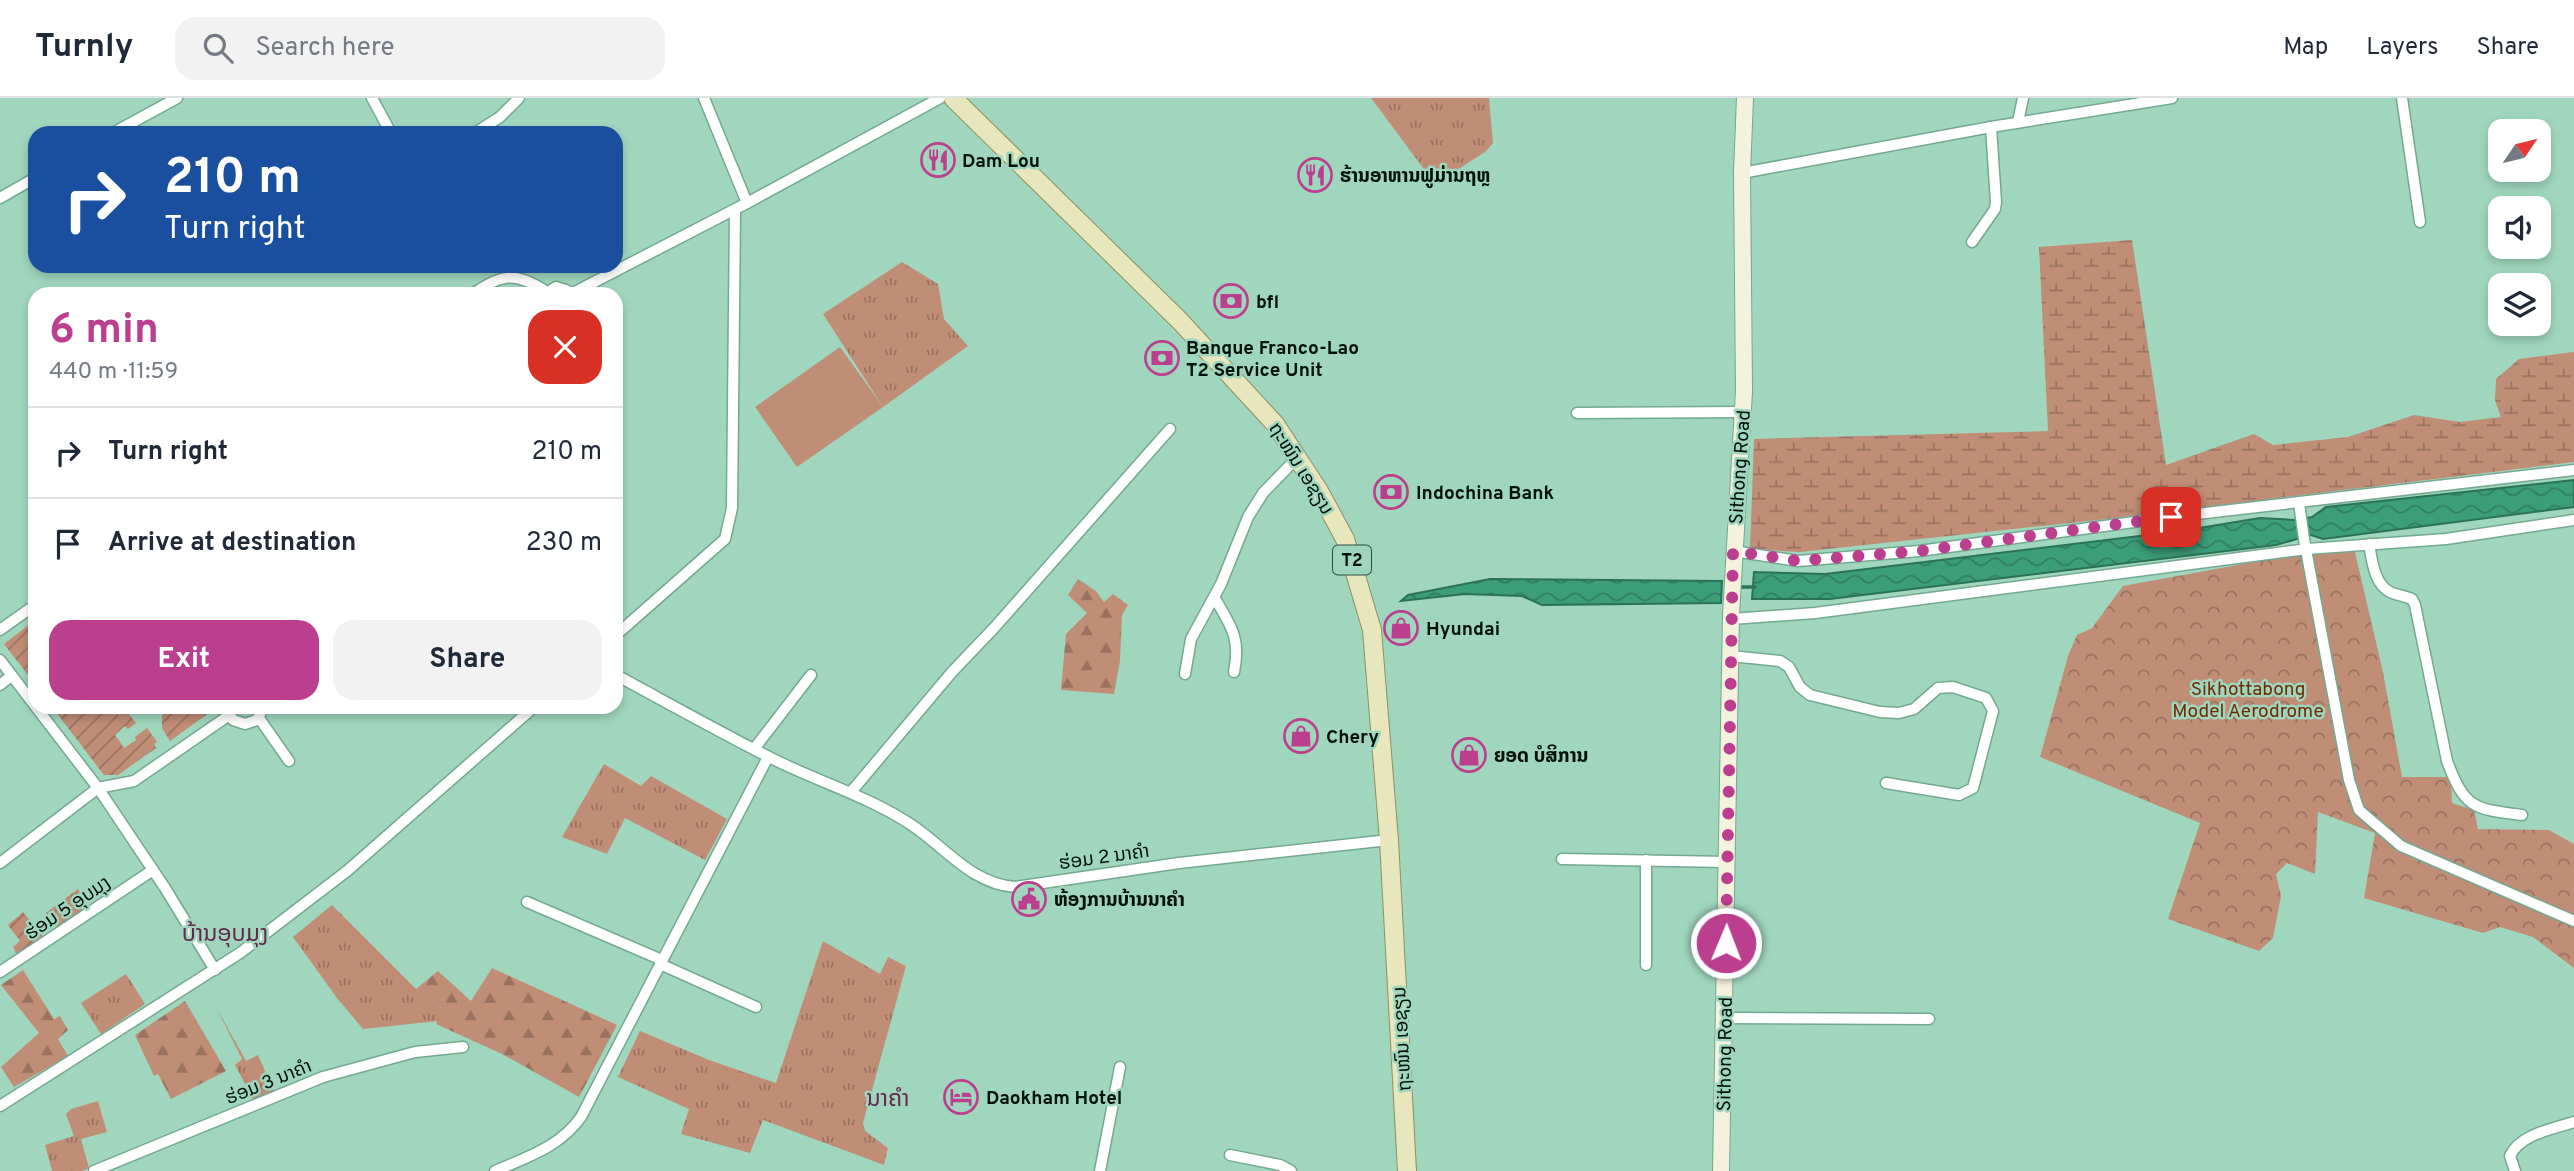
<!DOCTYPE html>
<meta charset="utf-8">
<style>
body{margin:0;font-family:Overpass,"Noto Sans Lao",sans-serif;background:#f2f2f3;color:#1f2937;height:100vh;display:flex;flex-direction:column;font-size:26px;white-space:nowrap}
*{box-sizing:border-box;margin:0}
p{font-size:23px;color:#747a83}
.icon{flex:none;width:38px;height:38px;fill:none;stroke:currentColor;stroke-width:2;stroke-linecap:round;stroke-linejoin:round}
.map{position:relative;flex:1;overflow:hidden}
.drawer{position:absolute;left:28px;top:189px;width:595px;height:427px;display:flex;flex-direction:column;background:#fff;border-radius:21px;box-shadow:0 4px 10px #0003}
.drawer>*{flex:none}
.hud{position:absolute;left:28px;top:28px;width:595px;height:147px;border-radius:21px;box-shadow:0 4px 10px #0003;background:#1a4fa0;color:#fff;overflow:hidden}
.needle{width:46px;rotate:55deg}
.tools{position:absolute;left:2488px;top:21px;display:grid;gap:14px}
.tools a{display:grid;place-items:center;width:63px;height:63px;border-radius:14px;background:#fff;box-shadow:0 4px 10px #0003;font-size:35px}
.pin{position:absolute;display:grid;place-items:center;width:60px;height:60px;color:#fff;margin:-30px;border-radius:14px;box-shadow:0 4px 10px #0006}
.me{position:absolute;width:77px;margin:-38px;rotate:1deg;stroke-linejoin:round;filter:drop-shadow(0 0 5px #0008)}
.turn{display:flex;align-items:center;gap:24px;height:147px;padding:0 21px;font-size:32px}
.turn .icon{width:91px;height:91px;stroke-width:2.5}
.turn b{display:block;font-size:49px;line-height:60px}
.round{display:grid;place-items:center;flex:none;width:74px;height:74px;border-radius:21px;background:#f2f2f3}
.head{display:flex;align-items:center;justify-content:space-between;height:119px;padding:0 21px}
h1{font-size:42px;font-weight:700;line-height:52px;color:#bc3f8f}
.primary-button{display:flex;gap:14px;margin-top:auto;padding:14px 21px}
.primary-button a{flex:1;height:80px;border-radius:21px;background:#bc3f8f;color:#fff;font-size:28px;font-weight:700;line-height:80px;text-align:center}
.primary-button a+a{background:#f2f2f3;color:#1f2937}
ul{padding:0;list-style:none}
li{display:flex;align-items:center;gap:21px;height:91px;padding:0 21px;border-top:2px solid #e0e1e3}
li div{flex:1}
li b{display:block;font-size:26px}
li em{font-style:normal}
header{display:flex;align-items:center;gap:42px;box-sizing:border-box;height:98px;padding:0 35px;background:#fff;border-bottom:2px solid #e0e1e3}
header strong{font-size:33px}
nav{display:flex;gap:38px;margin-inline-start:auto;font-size:24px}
.search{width:490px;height:63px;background:#f2f2f3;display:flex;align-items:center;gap:18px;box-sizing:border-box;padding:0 24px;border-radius:21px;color:#747a83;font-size:26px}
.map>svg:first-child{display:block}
.grass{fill:url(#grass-tufts)}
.forest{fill:url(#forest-firs)}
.wetland{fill:url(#wetland-marsh)}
.park{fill:url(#park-crowns)}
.garden{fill:url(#garden-furrows)}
.pitch{fill:#c08d76}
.water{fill:url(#water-waves);stroke:#2a7357;stroke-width:2}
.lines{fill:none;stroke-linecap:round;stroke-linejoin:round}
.stream{stroke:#2a7357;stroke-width:3.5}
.minor-casing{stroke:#73a891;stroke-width:13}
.secondary-casing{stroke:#73a891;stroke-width:18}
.primary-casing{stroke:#8d9060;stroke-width:20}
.minor{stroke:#fff;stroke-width:10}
.secondary{stroke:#f4f2dd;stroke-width:16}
.primary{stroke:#e8e6bc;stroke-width:18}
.route{stroke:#bc3f8f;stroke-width:12;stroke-dasharray:0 21.6}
.labels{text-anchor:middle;stroke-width:5;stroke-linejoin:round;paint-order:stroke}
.shield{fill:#a0d6be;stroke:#304c3f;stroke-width:2}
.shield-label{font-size:18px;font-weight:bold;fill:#001109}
.poi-label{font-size:19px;font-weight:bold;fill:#001109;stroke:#a0d6be;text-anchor:start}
.street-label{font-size:19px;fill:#001109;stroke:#a0d6be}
.park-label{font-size:19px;fill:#712b00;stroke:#a0d6be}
.quarter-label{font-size:23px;fill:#64274c;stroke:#a0d6be}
</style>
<header>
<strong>Turnly</strong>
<div class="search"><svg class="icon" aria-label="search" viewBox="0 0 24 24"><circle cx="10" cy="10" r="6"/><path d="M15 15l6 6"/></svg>Search here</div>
<nav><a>Map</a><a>Layers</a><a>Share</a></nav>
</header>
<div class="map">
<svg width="2574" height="1073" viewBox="0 0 2574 1073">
<defs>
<pattern id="grass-tufts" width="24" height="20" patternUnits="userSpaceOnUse" patternTransform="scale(1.75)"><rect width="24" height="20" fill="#c08d76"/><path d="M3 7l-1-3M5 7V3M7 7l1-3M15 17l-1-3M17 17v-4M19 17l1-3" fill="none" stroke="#9a725f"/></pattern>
<pattern id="forest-firs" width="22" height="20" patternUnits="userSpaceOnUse" patternTransform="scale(1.75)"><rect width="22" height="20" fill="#c08d76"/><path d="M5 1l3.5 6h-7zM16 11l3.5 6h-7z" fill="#9a725f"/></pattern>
<pattern id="wetland-marsh" width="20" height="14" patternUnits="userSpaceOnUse" patternTransform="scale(1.75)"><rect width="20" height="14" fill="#c08d76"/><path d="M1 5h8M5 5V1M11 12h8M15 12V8" fill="none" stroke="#9a725f"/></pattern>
<pattern id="park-crowns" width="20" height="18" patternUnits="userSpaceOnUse" patternTransform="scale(1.75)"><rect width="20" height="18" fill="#c08d76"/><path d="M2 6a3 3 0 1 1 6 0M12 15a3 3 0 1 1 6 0" fill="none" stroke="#9a725f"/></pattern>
<pattern id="garden-furrows" width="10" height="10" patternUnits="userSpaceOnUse" patternTransform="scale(1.75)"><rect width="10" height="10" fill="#c08d76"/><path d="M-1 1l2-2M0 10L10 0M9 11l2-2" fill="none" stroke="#9a725f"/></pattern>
<pattern id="water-waves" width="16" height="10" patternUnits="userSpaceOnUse" patternTransform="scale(1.75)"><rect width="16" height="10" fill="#3c9d79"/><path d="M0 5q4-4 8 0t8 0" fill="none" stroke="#307f61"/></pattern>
</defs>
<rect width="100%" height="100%" fill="#a0d6be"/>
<g class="grass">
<polygon points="1371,0 1489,0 1493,45 1485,54 1435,86"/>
<polygon points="902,164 938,186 944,221 968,248 883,309 823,216"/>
<polygon points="604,666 641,688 651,678 727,721 705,762 625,720 607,756 562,739"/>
<polygon points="78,791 89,809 58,832 46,815"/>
<polygon points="332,807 416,891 442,911 438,923 363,931 337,900 293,839"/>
<polygon points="823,843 880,876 888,859 906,868 863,1025 865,1033 888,1050 884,1067 763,1022 750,1055 681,1036 689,1011 618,979 640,933 709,962 776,985"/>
<polygon points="126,876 145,906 101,936 81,905"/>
<polygon points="216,909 246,963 258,957 274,994 254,1003 235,967 242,961"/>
<polygon points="98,1003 107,1034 81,1041 89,1070 82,1073 52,1073 45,1047 74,1038 66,1016 71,1011"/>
</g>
<g class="forest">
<polygon points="1078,481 1096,493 1104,504 1113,496 1128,507 1122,517 1120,563 1114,596 1061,592 1066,536 1087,515 1068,497"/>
<polygon points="492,870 617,927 579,999 502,956 436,926 442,911 416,891 438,873 471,903"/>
<polygon points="23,872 54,921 60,918 68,932 58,941 68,958 14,989 1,969 39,935 1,887"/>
<polygon points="185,903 226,973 171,1001 158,976 154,978 135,937"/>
</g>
<polygon class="wetland" points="2132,142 2166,367 2254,336 2273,347 2348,339 2414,317 2460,324 2501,319 2495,302 2496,281 2519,261 2574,254 2574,364 2098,422 1800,454 1750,451 1754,341 2048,333 2039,149"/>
<polygon class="park" points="2353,446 2383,574 2402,679 2451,679 2452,705 2474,712 2478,731 2549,732 2574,746 2574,870 2533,839 2500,829 2483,835 2364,800 2375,735 2318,714 2315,776 2287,765 2276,776 2281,798 2273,840 2259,853 2168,821 2200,725 2040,659 2068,558 2077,537 2092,530 2123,488"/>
<g class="garden">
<polygon points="35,522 35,586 4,546"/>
<polygon points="52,609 112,609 119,617 126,612 136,625 128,631 125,628 115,637 124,650 136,642 135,639 147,630 157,644 154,646 156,650 118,677 104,677"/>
<polygon points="175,609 217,609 170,643 162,630 162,617"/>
<polygon points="23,814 45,841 18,859 13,849 20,843 8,827"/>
</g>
<polygon class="pitch" points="840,249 883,309 797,369 755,309"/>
<g class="water">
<polygon points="2574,382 2574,409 2323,441 2311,437 2276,447 1830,501 1752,501 1754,474 1825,476 2181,433 2260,420 2295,422 2312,419 2326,409"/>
<polygon points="1490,481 1722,483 1721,505 1542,507 1522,498 1465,496 1401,503 1408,497"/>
</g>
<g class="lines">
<polyline class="stream" points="1738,489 1755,489"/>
<g class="minor-casing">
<g id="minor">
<polyline points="372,0 391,35"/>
<polyline points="704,0 747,105"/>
<polyline points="2402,0 2420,124"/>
<polyline points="2018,24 2023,0"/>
<polyline points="113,35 177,0"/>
<polyline points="475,35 500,19 519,0"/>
<polyline points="1742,75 1991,29 2172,0"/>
<polyline points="0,100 35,80"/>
<polyline points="1972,144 1995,111 1996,104 1991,29"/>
<path d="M473 196C502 175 516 174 547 194"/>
<polyline points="545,196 556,189 566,192 571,196"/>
<polyline points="571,196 747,105 940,0"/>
<polyline points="1577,315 1742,314"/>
<polyline points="2299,405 2304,441 2349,682 2359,712 2401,748 2574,823"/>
<path d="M2369 446C2372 462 2374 486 2390 494 2396 497 2405 498 2412 501L2415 507 2447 663C2465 711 2474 711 2522 717"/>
<polyline points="1733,453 1798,463 1919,453 2171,419 2574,372"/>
<path d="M1214 499C1231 528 1241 540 1234 574"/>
<polyline points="1731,521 1815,515 2307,451 2446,441 2574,422"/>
<polyline points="0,532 35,507"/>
<polyline points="616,537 725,441 732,410 735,112"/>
<polyline points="1731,558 1780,563 1789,569 1800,589 1810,597 1880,614 1899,615 1914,611 1938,590 1953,589 1986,600 1993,613 1973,690 1959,697 1886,685"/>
<polyline points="0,562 98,690 165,790 215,872"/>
<polyline points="1185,576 1191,541 1221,486 1248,419 1263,395 1297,360"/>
<path d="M616 577C666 604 716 632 767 658 813 682 863 696 907 724 943 746 970 786 1015 789L1179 765 1389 742"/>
<polyline points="0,587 11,578"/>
<polyline points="225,609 233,622 245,626 257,622 264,609"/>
<polyline points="259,620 289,663"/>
<polyline points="754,651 811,577"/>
<polyline points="851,694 952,574 994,530 1170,331"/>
<polyline points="1562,761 1727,764"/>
<polyline points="0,765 98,690 134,683 228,618"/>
<polyline points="527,804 662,862"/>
<polyline points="660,866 756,909"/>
<polyline points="1646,867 1646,762"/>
<polyline points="0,874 153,772"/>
<polyline points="1725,920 1929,921"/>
<polyline points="0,1008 240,855 347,773 534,609"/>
<polyline points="1230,1057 1280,1067 1291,1073"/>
<polyline points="94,1073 323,979 415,954 463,949"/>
<path d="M495 1073C527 1059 560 1049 581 1019L768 659"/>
<polyline points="1100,1073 1120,969"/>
<path d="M2515 1073 2510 1058C2520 1036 2553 1031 2574 1024"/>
</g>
</g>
<g class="secondary-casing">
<polyline id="secondary" points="1721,1073 1731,517 1744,293 1742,75 1745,0"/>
</g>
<g class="primary-casing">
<polyline id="primary" points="953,0 1180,223 1275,326 1319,393 1345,441 1372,532 1389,742 1407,1073"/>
</g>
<use href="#minor" class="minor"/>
<use href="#secondary" class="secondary"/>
<use href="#primary" class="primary"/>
</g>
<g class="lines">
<polyline class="route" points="1726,845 1733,453 1798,463 1919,453 2171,419"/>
</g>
<defs>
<g id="restaurant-ring" transform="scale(1.75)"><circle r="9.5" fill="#a0d6be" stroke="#bc3f8f" stroke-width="1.5"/><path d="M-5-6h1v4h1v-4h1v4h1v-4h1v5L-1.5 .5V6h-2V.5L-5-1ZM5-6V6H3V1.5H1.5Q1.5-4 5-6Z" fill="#bc3f8f"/></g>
<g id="bank-ring" transform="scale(1.75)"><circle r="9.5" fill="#a0d6be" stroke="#bc3f8f" stroke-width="1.5"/><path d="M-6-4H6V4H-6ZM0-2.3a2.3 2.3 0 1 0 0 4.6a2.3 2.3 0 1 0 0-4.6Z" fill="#bc3f8f"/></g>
<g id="shop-ring" transform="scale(1.75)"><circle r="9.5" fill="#a0d6be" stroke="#bc3f8f" stroke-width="1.5"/><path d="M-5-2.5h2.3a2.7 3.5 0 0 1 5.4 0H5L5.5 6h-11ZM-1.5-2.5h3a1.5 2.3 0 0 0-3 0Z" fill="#bc3f8f"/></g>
<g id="civic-ring" transform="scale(1.75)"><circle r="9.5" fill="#a0d6be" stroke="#bc3f8f" stroke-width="1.5"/><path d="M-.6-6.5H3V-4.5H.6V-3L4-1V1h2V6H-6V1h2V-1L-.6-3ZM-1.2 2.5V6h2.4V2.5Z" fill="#bc3f8f"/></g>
<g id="hotel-ring" transform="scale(1.75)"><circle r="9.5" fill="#a0d6be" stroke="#bc3f8f" stroke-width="1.5"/><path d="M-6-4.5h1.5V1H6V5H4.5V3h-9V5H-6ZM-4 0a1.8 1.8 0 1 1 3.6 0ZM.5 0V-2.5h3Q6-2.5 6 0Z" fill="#bc3f8f"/></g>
</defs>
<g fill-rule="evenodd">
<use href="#restaurant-ring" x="938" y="62"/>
<use href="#restaurant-ring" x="1315" y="77"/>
<use href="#bank-ring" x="1231" y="203"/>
<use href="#bank-ring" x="1162" y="260"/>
<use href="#bank-ring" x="1391" y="394"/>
<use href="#shop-ring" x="1401" y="530"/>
<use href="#shop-ring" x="1301" y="638"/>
<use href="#shop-ring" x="1469" y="657"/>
<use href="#civic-ring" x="1029" y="801"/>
<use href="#hotel-ring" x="961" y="999"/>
</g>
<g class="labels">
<rect class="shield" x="1333" y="447.5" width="38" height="29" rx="5"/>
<g class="shield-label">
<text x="1352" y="468">T2</text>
</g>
<g class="poi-label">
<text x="962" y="69">Dam Lou</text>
<text x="1340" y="84">ຮ້ານອາຫານຟູມ່ານຖຫຼ</text>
<text x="1256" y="210">bfl</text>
<text x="1186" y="256">Banque Franco-Lao<tspan x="1186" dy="22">T2 Service Unit</tspan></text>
<text x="1416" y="401">Indochina Bank</text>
<text x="1426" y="537">Hyundai</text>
<text x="1326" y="645">Chery</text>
<text x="1494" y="664">ຍອດ ບໍສິການ</text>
<text x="1054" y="808">ຫ້ອງການບ້ານນາຄໍາ</text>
<text x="986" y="1006">Daokham Hotel</text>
</g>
<g class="street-label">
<text transform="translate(1739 369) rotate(-86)" y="7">Sithong Road</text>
<text transform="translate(1302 370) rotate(58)" y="7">ຖະໜົນ ເອຊຽນ</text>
<text transform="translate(1104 758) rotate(-8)" y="7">ຮ່ອມ 2 ນາຄຳ</text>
<text transform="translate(67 809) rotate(-34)" y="7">ຮ່ອມ 5 ອຸບມຸງ</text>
<text transform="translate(1401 941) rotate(-93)" y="7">ຖະໜົນ ເອຊຽນ</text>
<text transform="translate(1724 956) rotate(-89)" y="7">Sithong Road</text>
<text transform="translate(268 983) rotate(-22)" y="7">ຮ່ອມ 3 ນາຄຳ</text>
</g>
<g class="park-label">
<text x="2248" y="597">Sikhottabong<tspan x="2248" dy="22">Model Aerodrome</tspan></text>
</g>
<g class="quarter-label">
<text x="225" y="843">ບ້ານອຸບມຸງ</text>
<text x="888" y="1008">ນາຄຳ</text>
</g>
</g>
</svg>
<div class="tools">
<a><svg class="needle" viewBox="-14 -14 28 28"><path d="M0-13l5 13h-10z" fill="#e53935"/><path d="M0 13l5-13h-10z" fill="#747a83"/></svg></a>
<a><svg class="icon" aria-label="sound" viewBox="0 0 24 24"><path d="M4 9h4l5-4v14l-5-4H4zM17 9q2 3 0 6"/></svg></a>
<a><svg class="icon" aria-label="layers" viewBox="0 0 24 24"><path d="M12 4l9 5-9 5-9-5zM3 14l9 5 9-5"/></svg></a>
</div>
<div class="pin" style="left:2171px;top:419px;background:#d93025"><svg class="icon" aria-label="arrive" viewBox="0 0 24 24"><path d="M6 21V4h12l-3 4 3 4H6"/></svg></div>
<svg class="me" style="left:1726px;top:845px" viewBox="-20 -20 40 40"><circle r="17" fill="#bc3f8f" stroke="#fff" stroke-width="3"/><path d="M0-11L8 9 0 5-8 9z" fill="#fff"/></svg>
<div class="hud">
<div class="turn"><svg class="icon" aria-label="right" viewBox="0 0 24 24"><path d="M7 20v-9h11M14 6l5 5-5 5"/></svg><div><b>210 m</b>Turn right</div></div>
</div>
<section class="drawer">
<div class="head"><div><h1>6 min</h1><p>440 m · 11:59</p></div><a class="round" style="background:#d93025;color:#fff"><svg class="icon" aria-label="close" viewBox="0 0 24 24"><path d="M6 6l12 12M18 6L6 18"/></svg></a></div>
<ul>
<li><svg class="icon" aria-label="right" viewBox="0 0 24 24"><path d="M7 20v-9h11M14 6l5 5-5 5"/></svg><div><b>Turn right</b></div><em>210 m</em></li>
<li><svg class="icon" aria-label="arrive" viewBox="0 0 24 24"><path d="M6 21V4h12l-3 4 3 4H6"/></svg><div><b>Arrive at destination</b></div><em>230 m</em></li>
</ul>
<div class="primary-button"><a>Exit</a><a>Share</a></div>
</section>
</div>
